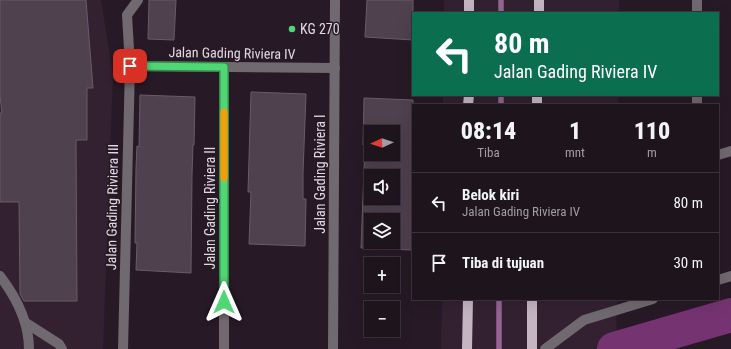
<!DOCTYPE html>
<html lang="id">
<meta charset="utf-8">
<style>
body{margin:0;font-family:"Roboto Condensed",sans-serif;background:#2a2129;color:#f1f3f6;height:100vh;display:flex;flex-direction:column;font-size:15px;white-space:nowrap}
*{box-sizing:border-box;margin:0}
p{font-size:13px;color:#a09ea3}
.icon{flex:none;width:22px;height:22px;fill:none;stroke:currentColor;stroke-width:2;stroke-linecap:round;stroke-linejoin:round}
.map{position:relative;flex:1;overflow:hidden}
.details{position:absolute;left:412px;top:104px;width:307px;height:196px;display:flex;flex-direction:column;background:#1d141c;border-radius:0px;box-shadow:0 4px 16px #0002,0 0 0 1px #3b333b}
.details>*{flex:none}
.top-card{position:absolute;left:412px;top:12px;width:307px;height:84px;border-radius:0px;box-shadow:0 4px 16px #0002,0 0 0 1px #3b333b;background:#0b6e4f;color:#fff;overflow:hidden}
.needle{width:26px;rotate:267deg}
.controls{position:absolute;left:364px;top:125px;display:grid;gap:8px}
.controls a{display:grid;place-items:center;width:36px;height:36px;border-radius:0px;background:#1d141c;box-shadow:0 4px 16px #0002,0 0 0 1px #3b333b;font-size:20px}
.pin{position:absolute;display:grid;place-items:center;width:34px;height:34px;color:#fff;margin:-17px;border-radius:8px;box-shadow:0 2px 6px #0006}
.me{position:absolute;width:44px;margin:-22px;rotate:0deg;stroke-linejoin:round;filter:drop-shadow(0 0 3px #0008)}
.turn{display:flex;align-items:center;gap:14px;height:84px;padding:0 16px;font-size:18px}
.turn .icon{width:52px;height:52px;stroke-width:2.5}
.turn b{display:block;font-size:28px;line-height:34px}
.eta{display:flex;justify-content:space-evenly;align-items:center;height:68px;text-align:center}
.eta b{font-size:24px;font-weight:800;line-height:28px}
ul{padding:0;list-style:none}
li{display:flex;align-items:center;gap:12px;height:60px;padding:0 16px;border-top:1px solid #3b333b}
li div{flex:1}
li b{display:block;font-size:15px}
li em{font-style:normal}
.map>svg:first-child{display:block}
.built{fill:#332131}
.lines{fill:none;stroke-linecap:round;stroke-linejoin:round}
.stream{stroke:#956493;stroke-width:5.5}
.river{stroke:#753372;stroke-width:34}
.building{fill:#4f414e;stroke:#6b5b69;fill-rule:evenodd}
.minor{stroke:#716970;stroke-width:10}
.major{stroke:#c5b5c3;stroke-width:10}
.route-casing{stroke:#348b4b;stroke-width:10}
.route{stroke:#50d674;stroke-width:7}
.slow{stroke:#f59e0b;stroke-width:7}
.poi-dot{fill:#50d674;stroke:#271a26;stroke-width:1.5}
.labels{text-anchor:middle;stroke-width:3;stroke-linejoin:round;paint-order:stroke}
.poi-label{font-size:14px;fill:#e1d8e0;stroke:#271a26;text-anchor:start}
.street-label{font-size:14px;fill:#e1d8e0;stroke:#271a26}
</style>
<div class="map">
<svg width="731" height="349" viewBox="0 0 731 349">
<rect width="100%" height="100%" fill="#271a26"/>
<g class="built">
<polygon points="0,0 101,0 113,75 103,349 0,349"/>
<rect x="444" y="0" width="175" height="13"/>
<polygon points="443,95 619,95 618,105 443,105"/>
<polygon points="442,299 617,299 616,349 441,349"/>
</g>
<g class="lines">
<g class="stream">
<polyline points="501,13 501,0"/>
<polyline points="501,105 501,95"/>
<polyline points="499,299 499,349"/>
</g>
<polyline class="river" points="614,349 731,315"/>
</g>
<g class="building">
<polygon points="0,0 86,0 93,88 87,88 87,140 76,140 77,301 24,301 20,294 19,202 0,202 0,113 2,113 0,96"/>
<polygon points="149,0 176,0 174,40 148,39"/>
<polygon points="367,0 413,0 413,40 365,37"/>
<polygon points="251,92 306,94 303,173 303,199 306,199 305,246 249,244 251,192 248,192"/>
<polygon points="140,95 195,97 194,145 193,145 192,174 191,273 136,270 137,243 135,243 136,168 137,146 139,147"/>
<path d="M364 98 413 100V250L361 248 364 170 365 145H363ZM371 132H393V154H371ZM371 176H393V198H371ZM371 220H393V242H371Z"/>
</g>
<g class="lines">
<g class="minor">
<polyline points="697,13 697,0"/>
<polyline points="130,66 335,68"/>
<polyline points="224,67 224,349"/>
<polyline points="697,105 697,95"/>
<polyline points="718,155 731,151"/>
<path d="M0 276C16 297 29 321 29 349"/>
<polyline points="718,280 731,276"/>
<polyline points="26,323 59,344 62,349"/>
<polyline points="123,349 130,66 127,15 138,0"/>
<polyline points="333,349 335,0"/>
<polyline points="545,349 584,320 653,299"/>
</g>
<g class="major">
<polyline points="469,13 469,0"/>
<polyline points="539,13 539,0"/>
<polyline points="468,105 469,95"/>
<polyline points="537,105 537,95"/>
<polyline points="532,299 532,349"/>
<polyline points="467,349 468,299"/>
</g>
</g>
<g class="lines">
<g class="route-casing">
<polyline id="route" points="130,66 224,67 224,302"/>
</g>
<use href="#route" class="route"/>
<polyline class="slow" points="224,112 224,178"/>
</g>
<circle class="poi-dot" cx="292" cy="29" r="4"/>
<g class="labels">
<g class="poi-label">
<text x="300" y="34">KG 270</text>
</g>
<g class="street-label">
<text transform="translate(232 53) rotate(1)" y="5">Jalan Gading Riviera IV</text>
<text transform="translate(320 174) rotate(-90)" y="5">Jalan Gading Riviera I</text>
<text transform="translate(112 207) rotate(-89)" y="5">Jalan Gading Riviera III</text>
<text transform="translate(210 208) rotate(-90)" y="5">Jalan Gading Riviera II</text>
</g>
</g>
</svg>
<div class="controls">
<a><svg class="needle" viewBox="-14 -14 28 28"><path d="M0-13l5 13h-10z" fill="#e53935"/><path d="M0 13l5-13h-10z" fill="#a09ea3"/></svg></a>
<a><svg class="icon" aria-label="sound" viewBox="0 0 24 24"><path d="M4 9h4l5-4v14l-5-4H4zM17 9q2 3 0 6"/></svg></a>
<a><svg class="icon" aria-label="layers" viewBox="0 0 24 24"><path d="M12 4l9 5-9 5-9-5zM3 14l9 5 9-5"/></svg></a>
<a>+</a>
<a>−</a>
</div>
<div class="pin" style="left:130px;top:66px;background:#d93025"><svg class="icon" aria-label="arrive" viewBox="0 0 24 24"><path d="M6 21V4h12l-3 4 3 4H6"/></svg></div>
<svg class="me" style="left:224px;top:302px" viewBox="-20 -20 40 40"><path d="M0-17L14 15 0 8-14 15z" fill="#50d674" stroke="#fff" stroke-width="4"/></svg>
<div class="top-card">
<div class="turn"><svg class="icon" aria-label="left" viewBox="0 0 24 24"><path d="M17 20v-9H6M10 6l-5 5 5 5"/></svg><div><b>80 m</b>Jalan Gading Riviera IV</div></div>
</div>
<section class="details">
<div class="eta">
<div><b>08:14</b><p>Tiba</p></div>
<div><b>1</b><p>mnt</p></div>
<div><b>110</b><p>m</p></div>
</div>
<ul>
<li><svg class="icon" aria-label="left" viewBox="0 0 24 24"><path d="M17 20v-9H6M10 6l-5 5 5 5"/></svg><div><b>Belok kiri</b><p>Jalan Gading Riviera IV</p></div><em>80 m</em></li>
<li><svg class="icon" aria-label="arrive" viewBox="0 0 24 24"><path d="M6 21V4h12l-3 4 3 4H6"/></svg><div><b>Tiba di tujuan</b></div><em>30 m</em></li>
</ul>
</section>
</div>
